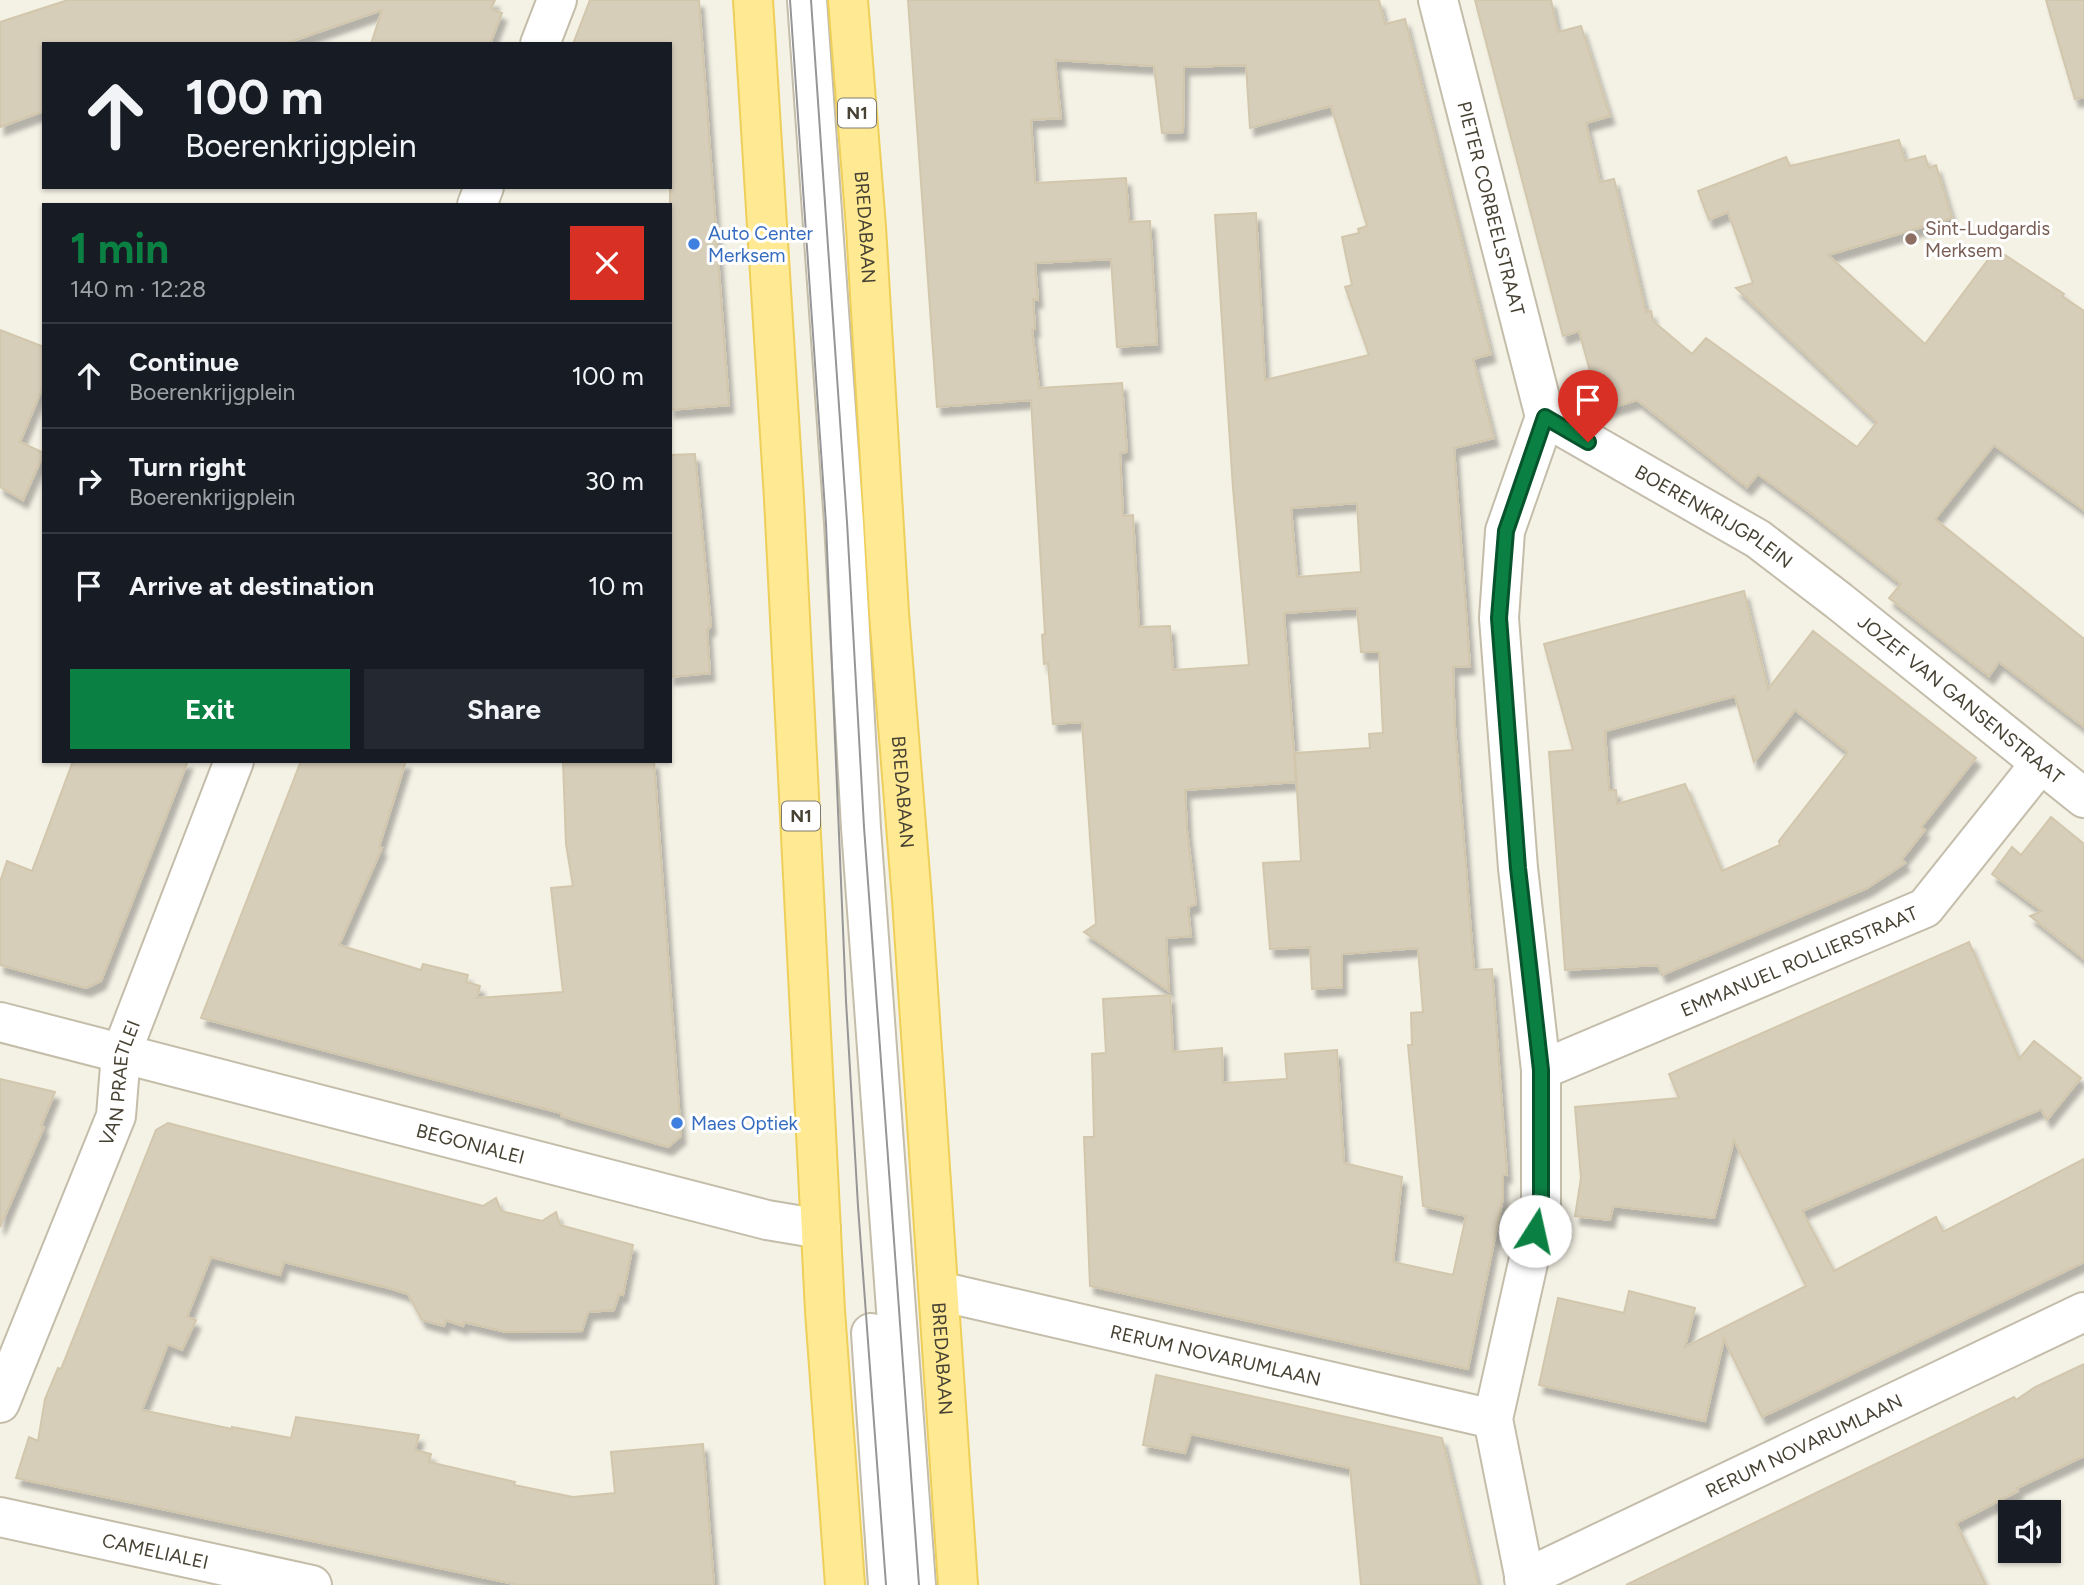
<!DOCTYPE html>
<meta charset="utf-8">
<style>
body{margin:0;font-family:Figtree,sans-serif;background:#242831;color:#f1f3f6;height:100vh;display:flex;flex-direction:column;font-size:26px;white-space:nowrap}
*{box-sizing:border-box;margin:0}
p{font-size:23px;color:#9ea1a6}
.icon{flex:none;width:38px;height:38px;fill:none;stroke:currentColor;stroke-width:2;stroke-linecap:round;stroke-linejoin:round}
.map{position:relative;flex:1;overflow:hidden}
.details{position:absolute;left:42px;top:203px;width:630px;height:560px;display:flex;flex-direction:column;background:#171b24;border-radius:0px;box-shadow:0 2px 5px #0004}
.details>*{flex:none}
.hud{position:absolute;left:42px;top:42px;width:630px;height:147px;border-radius:0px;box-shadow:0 2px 5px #0004;background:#171b24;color:#f1f3f6;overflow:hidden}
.fabs{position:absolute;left:1998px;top:1500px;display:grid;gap:14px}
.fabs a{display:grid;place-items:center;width:63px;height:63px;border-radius:0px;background:#171b24;box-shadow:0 2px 5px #0004;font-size:35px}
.pin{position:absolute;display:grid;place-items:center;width:60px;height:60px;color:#fff;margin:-72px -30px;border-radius:50% 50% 50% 0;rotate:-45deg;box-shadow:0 0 7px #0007}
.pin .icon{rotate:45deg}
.me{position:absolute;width:77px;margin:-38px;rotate:10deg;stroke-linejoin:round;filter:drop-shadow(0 0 5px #0008)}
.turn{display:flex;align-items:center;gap:24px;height:147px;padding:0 28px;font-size:32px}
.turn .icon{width:91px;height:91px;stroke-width:2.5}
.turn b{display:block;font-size:49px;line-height:60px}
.round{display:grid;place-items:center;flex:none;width:74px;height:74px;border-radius:0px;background:#242831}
.overview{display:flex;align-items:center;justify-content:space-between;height:119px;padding:0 28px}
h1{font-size:42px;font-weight:700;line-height:52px;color:#0b8043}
.action{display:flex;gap:14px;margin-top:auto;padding:14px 28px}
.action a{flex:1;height:80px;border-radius:0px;background:#0b8043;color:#fff;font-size:28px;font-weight:700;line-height:80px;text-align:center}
.action a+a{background:#242831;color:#f1f3f6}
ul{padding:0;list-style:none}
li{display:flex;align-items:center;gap:21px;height:105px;padding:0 28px;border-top:2px solid #363941}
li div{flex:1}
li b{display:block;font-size:26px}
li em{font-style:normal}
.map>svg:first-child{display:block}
.building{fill:#d7ceba;stroke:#d2c7ac;stroke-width:2;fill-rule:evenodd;filter:url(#shadow)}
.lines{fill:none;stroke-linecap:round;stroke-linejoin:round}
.minor-casing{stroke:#c3bdaa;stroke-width:42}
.major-casing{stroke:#eecf59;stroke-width:42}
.minor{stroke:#fff;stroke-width:38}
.major{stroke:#ffea93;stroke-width:38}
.tram{stroke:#969696;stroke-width:2}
.route-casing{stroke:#07532c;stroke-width:18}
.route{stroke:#0b8043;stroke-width:12}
.education-dot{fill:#8d6e63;stroke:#fff;stroke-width:2.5}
.shop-dot{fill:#3f7fe0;stroke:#fff;stroke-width:2.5}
.labels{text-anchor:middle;stroke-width:6;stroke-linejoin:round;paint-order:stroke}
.shield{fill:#fff;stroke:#7e7b71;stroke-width:2}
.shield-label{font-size:18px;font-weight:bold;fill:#474234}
.street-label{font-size:19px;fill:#474234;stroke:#fff}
.education-label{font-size:19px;fill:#785e54;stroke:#fff;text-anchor:start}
.shop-label{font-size:19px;fill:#366cbe;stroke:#fff;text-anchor:start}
</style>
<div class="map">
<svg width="2084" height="1585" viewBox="0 0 2084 1585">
<defs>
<filter id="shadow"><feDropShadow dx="4.5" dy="8" stdDeviation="2" flood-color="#0004"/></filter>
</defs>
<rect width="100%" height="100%" fill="#f4f1e5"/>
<g class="building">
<polygon points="68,0 495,0 491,9 502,13 490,44 371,44 382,10 284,44 44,44 44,111 0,127 0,22"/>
<polygon points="590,0 699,0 729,405 670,410 670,44 573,44"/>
<path d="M908 0H1379L1385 24 1405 19 1491 354 1473 359 1494 438 1454 448 1470 666 1453 667 1455 727 1474 970 1492 969 1507 1175 1503 1174V1198L1468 1369 1090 1286 1084 1137H1094L1092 1054 1106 1053 1103 999 1170 995 1173 1052 1222 1048 1223 1083 1287 1079 1285 1054 1337 1050 1344 1163 1402 1177 1393 1262 1453 1275 1466 1216 1423 1206 1408 1045H1412L1411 1013 1423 1012 1418 948 1342 954V987L1312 989 1310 947 1270 949 1263 863 1301 861 1295 753 1370 748 1369 734 1383 733 1379 652H1361L1357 608 1284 613 1296 782 1185 790 1187 830 1196 904 1188 907 1191 936 1166 938 1169 991 1084 932 1096 924 1082 722 1053 724 1048 663 1044 664 1042 635 1045 634 1031 400 937 407ZM1055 60 1154 66 1162 133 1183 132 1184 67 1246 65 1250 128 1331 106 1367 226 1358 229 1359 233 1342 237 1352 285 1345 287 1369 355 1265 380 1256 213 1215 215 1233 488 1249 665 1173 670 1170 626 1139 627 1133 515 1123 516 1120 453 1127 452 1122 383 1039 388 1032 329H1035L1033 299 1038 300 1035 263 1111 259 1117 347 1157 344 1150 221 1129 222 1126 178 1035 183 1031 120 1061 118ZM1357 503 1361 572 1297 577 1291 508Z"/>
<polygon points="1475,0 1551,0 1558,32 1581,26 1610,116 1586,123 1600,182 1614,179 1646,312 1651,311 1653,321 1692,354 1706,338 1857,447 1877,422 1736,288 1753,283 1728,212 1709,220 1698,191 1786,157 1790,166 1899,140 1905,161 1925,156 1929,168 1936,165 1952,218 1828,255 1925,344 1996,249 2064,294 2062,296 2084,311 2084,510 1994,445 1935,519 2084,639 2084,727 1999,662 1989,676 1940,638 1889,598 1901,584 1807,510 1758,474 1747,487 1637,400 1601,411 1579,331 1563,336"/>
<polygon points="2046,0 2084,0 2084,97 2075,99"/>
<polygon points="0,330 44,347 44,384 20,442 44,453 23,500 0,487"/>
<polygon points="695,454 711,626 707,630 710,673 670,677 670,455"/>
<path d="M1744 591 1768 689 1813 631 1976 758 1921 827 1925 830 1902 859 1905 863 1867 888 1662 975 1658 965 1565 970 1549 752 1573 750 1544 644ZM1735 696 1754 762 1795 710 1848 752 1779 841 1780 845 1722 871 1685 784 1617 804 1616 790H1609L1605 731Z"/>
<polygon points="73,761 188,761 101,981 86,988 0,965 0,882 7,861 32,871"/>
<polygon points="301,761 406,761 379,847 382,848 339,945 421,970 423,964 468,975 466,982 480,986 477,998 563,992 551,888 573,886 566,844 563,761 654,761 681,1136 668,1147 561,1116 561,1113 201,1018"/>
<polygon points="2051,817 2084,844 2084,959 2030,916 2042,911 1992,874 2012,847 2021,855"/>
<polygon points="1969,942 2019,1059 2034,1041 2081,1078 2047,1120 2041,1109 1802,1211 1834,1271 1936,1217 1943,1232 2084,1159 2084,1262 1762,1417 1724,1339 1705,1421 1539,1385 1558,1298 1624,1313 1629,1291 1695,1308 1685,1347 1806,1286 1734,1140 1714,1218 1613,1206 1610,1220 1575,1216 1581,1178 1575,1107 1679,1098 1669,1074"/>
<polygon points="0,1079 55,1092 41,1126 44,1127 0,1227"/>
<polygon points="168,1123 483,1206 496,1198 501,1211 542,1221 556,1212 560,1225 633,1245 623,1295 619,1294 614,1310 588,1312 582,1331 506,1332 464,1322 463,1326 446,1320 444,1326 422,1320 408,1294 389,1288 284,1262 280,1275 211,1257 187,1317 196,1320 182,1350 168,1344 142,1410 232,1429 232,1427 291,1438 296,1417 419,1435 415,1450 431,1454 429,1462 515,1482 514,1485 573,1497 615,1493 611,1452 703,1444 714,1585 519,1585 16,1478 29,1437 38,1441 45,1399 58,1368 61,1369 156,1130"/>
<polygon points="2084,1364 2084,1456 2017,1488 2018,1491 1956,1523 1986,1585 1626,1585 2014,1397 2016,1400 2035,1387"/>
<polygon points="1156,1375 1442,1438 1478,1585 1361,1585 1350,1468 1191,1434 1185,1453 1143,1445"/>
</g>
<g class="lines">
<g class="minor-casing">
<g id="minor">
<polyline points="807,0 844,523 861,828 916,1585"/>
<path id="s1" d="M1438 0 1545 417"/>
<polyline points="540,44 557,0"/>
<polyline points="477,205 484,187"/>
<path id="s2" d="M1545 417 1758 539 1839 601 2084 798"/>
<path id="s3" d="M0 1022 767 1220 821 1229"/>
<path id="s4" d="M1541 1070 1925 908 2040 764"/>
<path id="s5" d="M939 1291 1493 1419"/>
<polyline points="871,1333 888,1585"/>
<path id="s6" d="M0 1403 116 1116 121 1054 234 761"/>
<path id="s7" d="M0 1517 312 1585"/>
<path id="s8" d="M1524 1579 2084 1312"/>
<polyline points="1526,1585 1493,1419 1541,1205 1541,1070 1518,868 1499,618 1505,531 1545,417"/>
</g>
</g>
<g class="major-casing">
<g id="major">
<polyline points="753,0 784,499 825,1311 845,1585"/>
<path id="s9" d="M848 0 866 227 889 613 912 900 958 1585"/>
</g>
</g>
<use href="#minor" class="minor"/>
<use href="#major" class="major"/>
<g class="tram">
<polyline points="790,0 826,524 846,1001 858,1206 886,1585"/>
<polyline points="811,0 847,522 864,827 919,1585"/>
</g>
</g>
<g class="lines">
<g class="route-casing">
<polyline id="route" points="1535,1231 1541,1205 1541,1070 1518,868 1499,618 1506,531 1545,417 1588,442"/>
</g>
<use href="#route" class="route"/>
</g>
<circle class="education-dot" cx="1911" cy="239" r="7"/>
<g class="shop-dot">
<circle cx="694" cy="244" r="7"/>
<circle cx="677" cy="1123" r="7"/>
</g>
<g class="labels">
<g class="shield">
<rect x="838" y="98.5" width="38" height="29" rx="5"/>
<rect x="782" y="801.5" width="38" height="29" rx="5"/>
</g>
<g class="shield-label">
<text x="857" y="119">N1</text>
<text x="801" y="822">N1</text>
</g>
<g class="street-label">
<text dy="7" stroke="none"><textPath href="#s1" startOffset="215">PIETER CORBEELSTRAAT</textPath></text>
<text dy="7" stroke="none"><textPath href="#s9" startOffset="228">BREDABAAN</textPath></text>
<text dy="7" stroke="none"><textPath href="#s2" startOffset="196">BOERENKRIJGPLEIN</textPath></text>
<text dy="7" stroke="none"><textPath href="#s2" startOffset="504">JOZEF VAN GANSENSTRAAT</textPath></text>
<text dy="7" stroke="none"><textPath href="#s9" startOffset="794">BREDABAAN</textPath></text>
<text dy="7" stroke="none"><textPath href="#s4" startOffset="280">EMMANUEL ROLLIERSTRAAT</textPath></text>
<text dy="7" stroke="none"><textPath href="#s6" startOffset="343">VAN PRAETLEI</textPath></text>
<text dy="7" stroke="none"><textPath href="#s3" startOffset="486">BEGONIALEI</textPath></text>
<text dy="7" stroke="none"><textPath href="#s5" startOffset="284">RERUM NOVARUMLAAN</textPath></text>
<text dy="7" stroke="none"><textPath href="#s9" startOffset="1362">BREDABAAN</textPath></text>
<text dy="7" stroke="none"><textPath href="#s8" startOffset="310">RERUM NOVARUMLAAN</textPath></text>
<text dy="7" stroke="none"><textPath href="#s7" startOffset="159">CAMELIALEI</textPath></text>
</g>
<g class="education-label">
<text x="1925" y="235">Sint-Ludgardis<tspan x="1925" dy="22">Merksem</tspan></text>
</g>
<g class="shop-label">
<text x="708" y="240">Auto Center<tspan x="708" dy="22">Merksem</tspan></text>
<text x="691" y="1130">Maes Optiek</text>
</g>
</g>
</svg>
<div class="fabs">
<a><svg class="icon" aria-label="sound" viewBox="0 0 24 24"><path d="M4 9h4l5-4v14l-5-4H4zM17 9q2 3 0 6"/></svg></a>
</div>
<div class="pin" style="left:1588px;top:442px;background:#d93025"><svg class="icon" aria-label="arrive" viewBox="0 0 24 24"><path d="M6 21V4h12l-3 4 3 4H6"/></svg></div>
<svg class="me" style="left:1535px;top:1231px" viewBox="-20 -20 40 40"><circle r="19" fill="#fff"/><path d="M0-13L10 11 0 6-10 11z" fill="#0b8043"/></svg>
<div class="hud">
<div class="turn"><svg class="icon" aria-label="ahead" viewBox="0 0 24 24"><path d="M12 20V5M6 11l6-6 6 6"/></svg><div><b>100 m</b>Boerenkrijgplein</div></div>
</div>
<section class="details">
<div class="overview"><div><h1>1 min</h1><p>140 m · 12:28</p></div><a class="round" style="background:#d93025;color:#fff"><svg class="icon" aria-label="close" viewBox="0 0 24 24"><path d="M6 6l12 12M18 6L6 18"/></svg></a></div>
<ul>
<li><svg class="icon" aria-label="ahead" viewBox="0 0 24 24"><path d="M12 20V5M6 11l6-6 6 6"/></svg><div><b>Continue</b><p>Boerenkrijgplein</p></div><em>100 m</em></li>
<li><svg class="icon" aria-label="right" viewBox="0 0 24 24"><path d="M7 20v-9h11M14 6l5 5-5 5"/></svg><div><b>Turn right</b><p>Boerenkrijgplein</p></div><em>30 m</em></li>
<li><svg class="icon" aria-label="arrive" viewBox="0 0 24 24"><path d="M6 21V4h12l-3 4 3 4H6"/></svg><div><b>Arrive at destination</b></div><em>10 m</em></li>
</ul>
<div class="action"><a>Exit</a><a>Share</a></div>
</section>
</div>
